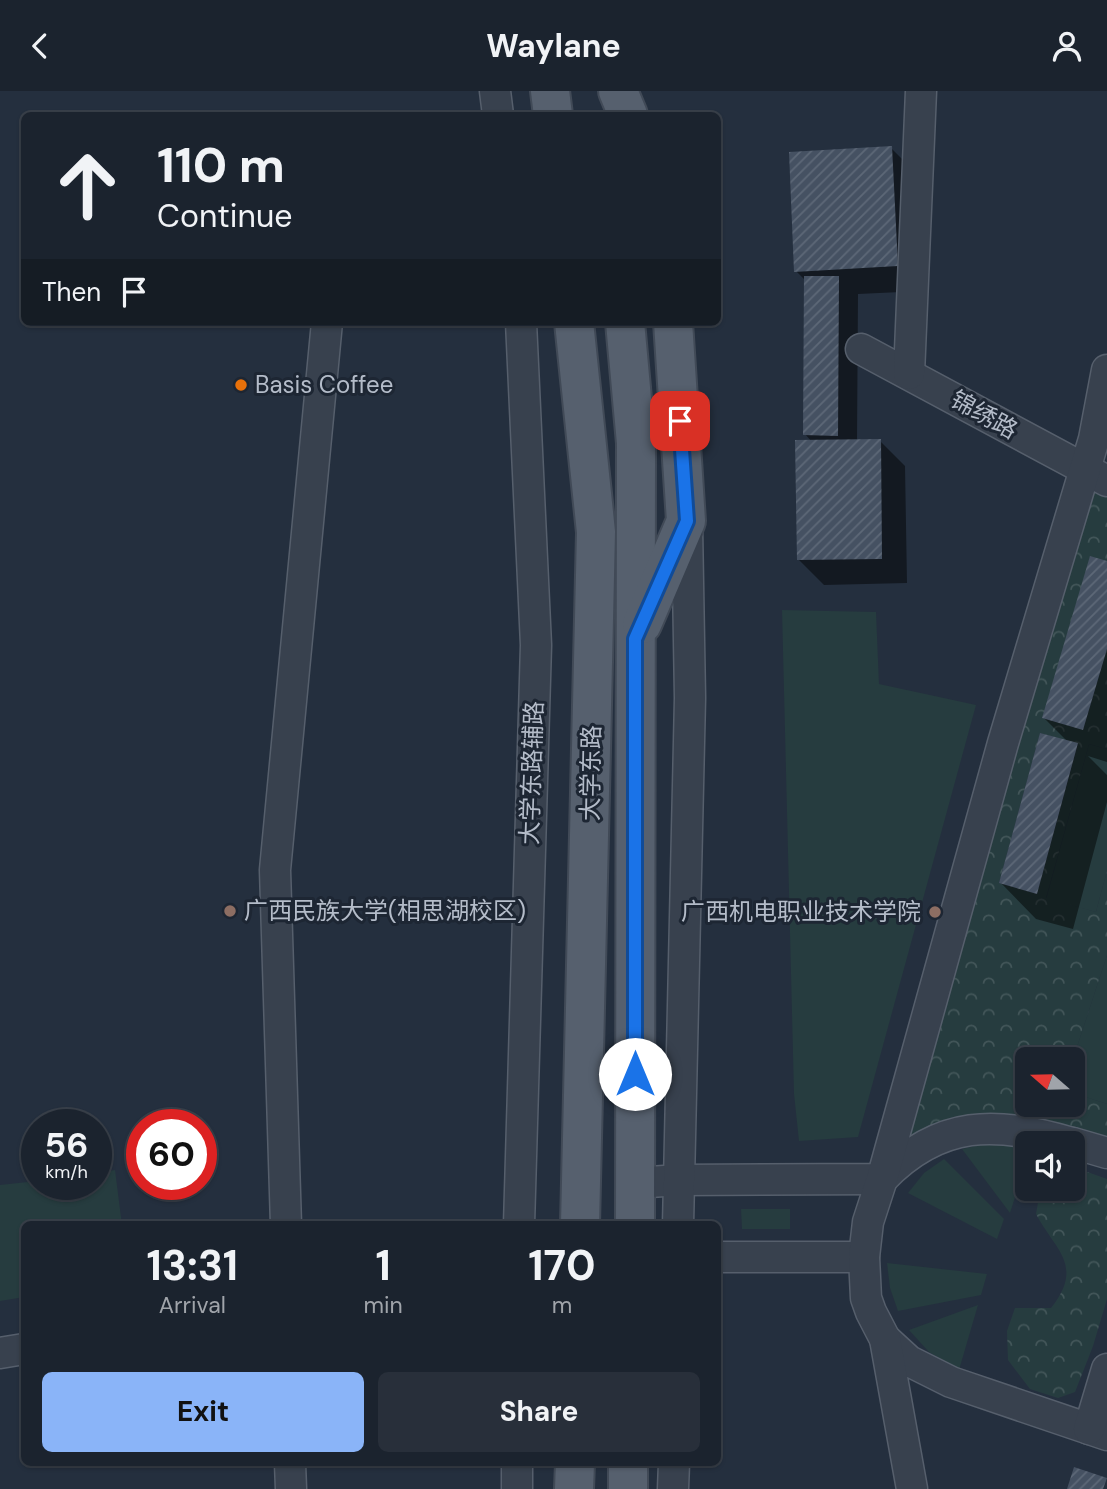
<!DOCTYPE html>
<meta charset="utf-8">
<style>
body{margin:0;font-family:"DM Sans","Noto Sans SC",sans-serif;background:#282f3a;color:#f1f3f6;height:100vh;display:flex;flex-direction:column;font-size:26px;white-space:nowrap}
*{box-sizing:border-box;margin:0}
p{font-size:23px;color:#a0a4aa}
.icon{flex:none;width:38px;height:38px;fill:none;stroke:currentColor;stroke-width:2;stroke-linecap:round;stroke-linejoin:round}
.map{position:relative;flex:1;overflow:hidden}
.panel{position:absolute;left:21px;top:1130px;width:700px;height:245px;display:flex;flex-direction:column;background:#1b232e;border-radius:10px;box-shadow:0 2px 5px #0004,0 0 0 2px #39404a}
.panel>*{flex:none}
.hud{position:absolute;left:21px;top:21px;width:700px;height:214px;border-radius:10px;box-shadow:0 2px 5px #0004,0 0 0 2px #39404a;background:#1b232e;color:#f1f3f6;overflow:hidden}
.needle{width:46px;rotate:290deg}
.buttons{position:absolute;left:1015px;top:956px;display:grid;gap:14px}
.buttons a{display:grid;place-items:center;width:70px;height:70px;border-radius:10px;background:#1b232e;box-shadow:0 2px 5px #0004,0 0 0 2px #39404a;font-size:35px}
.speed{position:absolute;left:21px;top:1018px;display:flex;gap:14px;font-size:35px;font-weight:700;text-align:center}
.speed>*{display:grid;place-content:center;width:91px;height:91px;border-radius:50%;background:#1b232e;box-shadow:0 2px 5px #0004,0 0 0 2px #39404a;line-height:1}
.speed small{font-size:18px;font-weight:400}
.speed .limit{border:10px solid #d22;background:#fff;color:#111}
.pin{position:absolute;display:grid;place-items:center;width:60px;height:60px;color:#fff;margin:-30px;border-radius:14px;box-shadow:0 4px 10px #0006}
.me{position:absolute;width:77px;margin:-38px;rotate:0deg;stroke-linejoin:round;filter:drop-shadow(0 0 5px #0008)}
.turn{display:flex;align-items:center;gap:24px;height:147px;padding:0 21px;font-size:32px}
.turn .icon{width:91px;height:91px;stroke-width:2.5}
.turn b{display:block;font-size:49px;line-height:60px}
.then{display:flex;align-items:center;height:66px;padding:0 21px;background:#0003;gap:14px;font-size:26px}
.eta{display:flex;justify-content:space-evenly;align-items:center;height:119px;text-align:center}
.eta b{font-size:42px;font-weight:700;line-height:49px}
.action{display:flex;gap:14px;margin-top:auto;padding:14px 21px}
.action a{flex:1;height:80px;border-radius:10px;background:#8ab4f8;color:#111;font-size:28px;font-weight:700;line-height:80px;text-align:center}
.action a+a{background:#282f3a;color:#f1f3f6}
header{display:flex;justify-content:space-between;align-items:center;height:91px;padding:0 21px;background:#1b232e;font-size:32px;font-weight:700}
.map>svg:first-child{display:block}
.green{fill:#263c3f}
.forest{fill:url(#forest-crowns);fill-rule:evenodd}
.shadow{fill:#0007}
.building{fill:url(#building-hatch)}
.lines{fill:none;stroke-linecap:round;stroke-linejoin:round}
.minor-casing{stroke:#565f6c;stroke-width:33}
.major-casing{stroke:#414a57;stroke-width:42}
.minor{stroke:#38414e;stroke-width:30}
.major{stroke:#56606e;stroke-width:38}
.route-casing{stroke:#114b97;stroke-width:18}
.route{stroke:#1a73e8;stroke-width:12}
.food-dot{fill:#e8710a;stroke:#1d2633;stroke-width:2.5}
.education-dot{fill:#8d6e63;stroke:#1d2633;stroke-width:2.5}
.labels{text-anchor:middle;stroke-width:6;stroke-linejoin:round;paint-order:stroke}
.poi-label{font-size:24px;fill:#b4bcc9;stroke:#1d2633;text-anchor:start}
.street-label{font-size:24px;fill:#b4bcc9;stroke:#1d2633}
</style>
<header><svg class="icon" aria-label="back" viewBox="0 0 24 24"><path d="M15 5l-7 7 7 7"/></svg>Waylane<svg class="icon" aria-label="person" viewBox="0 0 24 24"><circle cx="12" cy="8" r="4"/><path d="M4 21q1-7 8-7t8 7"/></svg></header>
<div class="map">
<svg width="1107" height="1398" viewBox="0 0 1107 1398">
<defs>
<pattern id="forest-crowns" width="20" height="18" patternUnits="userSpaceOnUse" patternTransform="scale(1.75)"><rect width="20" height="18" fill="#263c3f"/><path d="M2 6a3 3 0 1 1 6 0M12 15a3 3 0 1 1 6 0" fill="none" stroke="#435659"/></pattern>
<pattern id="building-hatch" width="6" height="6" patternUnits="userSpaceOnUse" patternTransform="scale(1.75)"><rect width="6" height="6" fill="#455162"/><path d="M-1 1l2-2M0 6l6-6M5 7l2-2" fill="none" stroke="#5d6877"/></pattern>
</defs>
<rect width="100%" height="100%" fill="#242f3e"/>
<g class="green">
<polygon points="782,519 876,521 879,593 976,614 858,1046 799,1050 794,1003"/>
<polygon points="1089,653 1107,658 1107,780 1096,821 1046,808"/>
<polygon points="1107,864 1107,1013 1073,1002 1073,968"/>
<polygon points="992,1051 1027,1054 1027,1069 1010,1122 962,1058"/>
<polygon points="944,1068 1004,1128 997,1148 908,1102 924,1082"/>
<polygon points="115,1079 122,1134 24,1134 24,1206 0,1210 0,1094 37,1090 37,1094 96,1094 96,1082"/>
<polygon points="741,1118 790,1118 790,1138 742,1138"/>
<polygon points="887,1172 987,1183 981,1204 898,1220 890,1197"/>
<polygon points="978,1214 959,1279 929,1261 909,1239"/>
</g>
<g class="forest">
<path d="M1085 379 1107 390V470L1042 627 1083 639 1107 558V658L1089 653 1046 807 1096 821 1107 780V864L1073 968H1027V1013H1073V1002L1107 1013V1062L1003 1038 897 1073ZM1040 642 1078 653 1037 803 999 792Z"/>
<path d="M1079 1078 1107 1088V1208L1093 1255 1075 1301 1058 1307 1030 1298 1008 1269 1007 1240 1015 1217H1051C1085 1174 1055 1159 1036 1123L1039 1106 1048 1097H1073V1080Z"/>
</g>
<g class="shadow">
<polygon points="891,57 916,82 922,200 858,203 857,350 880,350 905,375 907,492 824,494 798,468 812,351 805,343 806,190 796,180"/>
<polygon points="1107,472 1107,671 1088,665 1107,684 1107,711 1073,838 1036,828 1001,792 1069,652 1044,627"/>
</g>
<g class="building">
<polygon points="892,55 898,175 794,181 789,61"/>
<polygon points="804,185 839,185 838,345 803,344"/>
<polygon points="881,348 882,468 797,469 795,349"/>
<polygon points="1090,465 1107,470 1107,558 1083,639 1042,627"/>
<polygon points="1040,642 1078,652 1037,803 999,792"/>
<polygon points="1074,1376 1107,1387 1103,1398 1067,1398"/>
</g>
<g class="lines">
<g class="minor-casing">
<g id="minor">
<polyline points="495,0 498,24"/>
<polyline points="861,258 1107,390"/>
<polyline points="909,283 921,0"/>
<polyline points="1073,1052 1107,1062"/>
<path d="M635 1092 679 1089 882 1088C940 1028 996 1030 1072 1052"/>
<polyline points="286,1134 275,779 327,231"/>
<polyline points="519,1134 536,554 521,231"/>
<polyline points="678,1134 690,607 687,435"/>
<polyline points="718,1166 864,1166"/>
<polyline points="885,1248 909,1270 951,1291 1107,1344"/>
<polyline points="0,1262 24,1258"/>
<polyline points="1089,1338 1107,1278"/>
<polyline points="290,1372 291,1398"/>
<polyline points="517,1398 517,1372"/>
<polyline points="673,1398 674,1372"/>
<polyline points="912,1398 885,1248 871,1221 866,1207 864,1166 868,1131 882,1088 1003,652 1094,348 1107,279"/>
</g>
</g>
<g class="major-casing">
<g id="major">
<polyline points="550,0 553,24"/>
<polyline points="618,0 628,24"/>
<polyline points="574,231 596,441 580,1134"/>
<polyline points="625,231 636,352 635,1134"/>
<polyline points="642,533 686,430 673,231"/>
<polyline points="574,1398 575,1372"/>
<polyline points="628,1398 628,1372"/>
</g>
</g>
<use href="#minor" class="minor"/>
<use href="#major" class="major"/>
</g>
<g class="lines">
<g class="route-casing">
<polyline id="route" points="635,983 635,548 687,430 680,330"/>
</g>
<use href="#route" class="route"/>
</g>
<circle class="food-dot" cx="241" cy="294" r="7"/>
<g class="education-dot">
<circle cx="230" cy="820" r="7"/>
<circle cx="935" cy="821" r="7"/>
</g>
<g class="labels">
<g class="poi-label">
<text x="255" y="302">Basis Coffee</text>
<text x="244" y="828">广西民族大学(相思湖校区)</text>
<text x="921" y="829" text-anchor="end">广西机电职业技术学院</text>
</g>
<g class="street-label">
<text transform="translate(984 324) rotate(29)" y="8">锦绣路</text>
<text transform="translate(532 682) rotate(-88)" y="8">大学东路辅路</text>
<text transform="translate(591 682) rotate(-89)" y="8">大学东路</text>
</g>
</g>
</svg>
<div class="buttons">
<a><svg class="needle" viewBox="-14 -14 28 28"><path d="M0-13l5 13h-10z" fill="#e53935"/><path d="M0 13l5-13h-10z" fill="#a0a4aa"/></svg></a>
<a><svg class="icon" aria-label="sound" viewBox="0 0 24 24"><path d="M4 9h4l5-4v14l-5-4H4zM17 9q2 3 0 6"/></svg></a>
</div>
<div class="speed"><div>56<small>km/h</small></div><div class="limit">60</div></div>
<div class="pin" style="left:680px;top:330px;background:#d93025"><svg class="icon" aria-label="arrive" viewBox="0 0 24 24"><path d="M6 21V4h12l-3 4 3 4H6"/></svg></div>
<svg class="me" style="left:635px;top:983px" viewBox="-20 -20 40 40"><circle r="19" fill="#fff"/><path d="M0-13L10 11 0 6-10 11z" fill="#1a73e8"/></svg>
<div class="hud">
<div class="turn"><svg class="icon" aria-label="ahead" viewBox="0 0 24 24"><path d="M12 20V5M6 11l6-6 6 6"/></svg><div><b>110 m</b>Continue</div></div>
<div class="then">Then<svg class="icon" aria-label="arrive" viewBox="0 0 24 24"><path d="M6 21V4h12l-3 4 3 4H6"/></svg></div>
</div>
<section class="panel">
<div class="eta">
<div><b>13:31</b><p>Arrival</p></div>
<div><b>1</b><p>min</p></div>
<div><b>170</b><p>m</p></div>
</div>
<div class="action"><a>Exit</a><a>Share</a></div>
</section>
</div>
